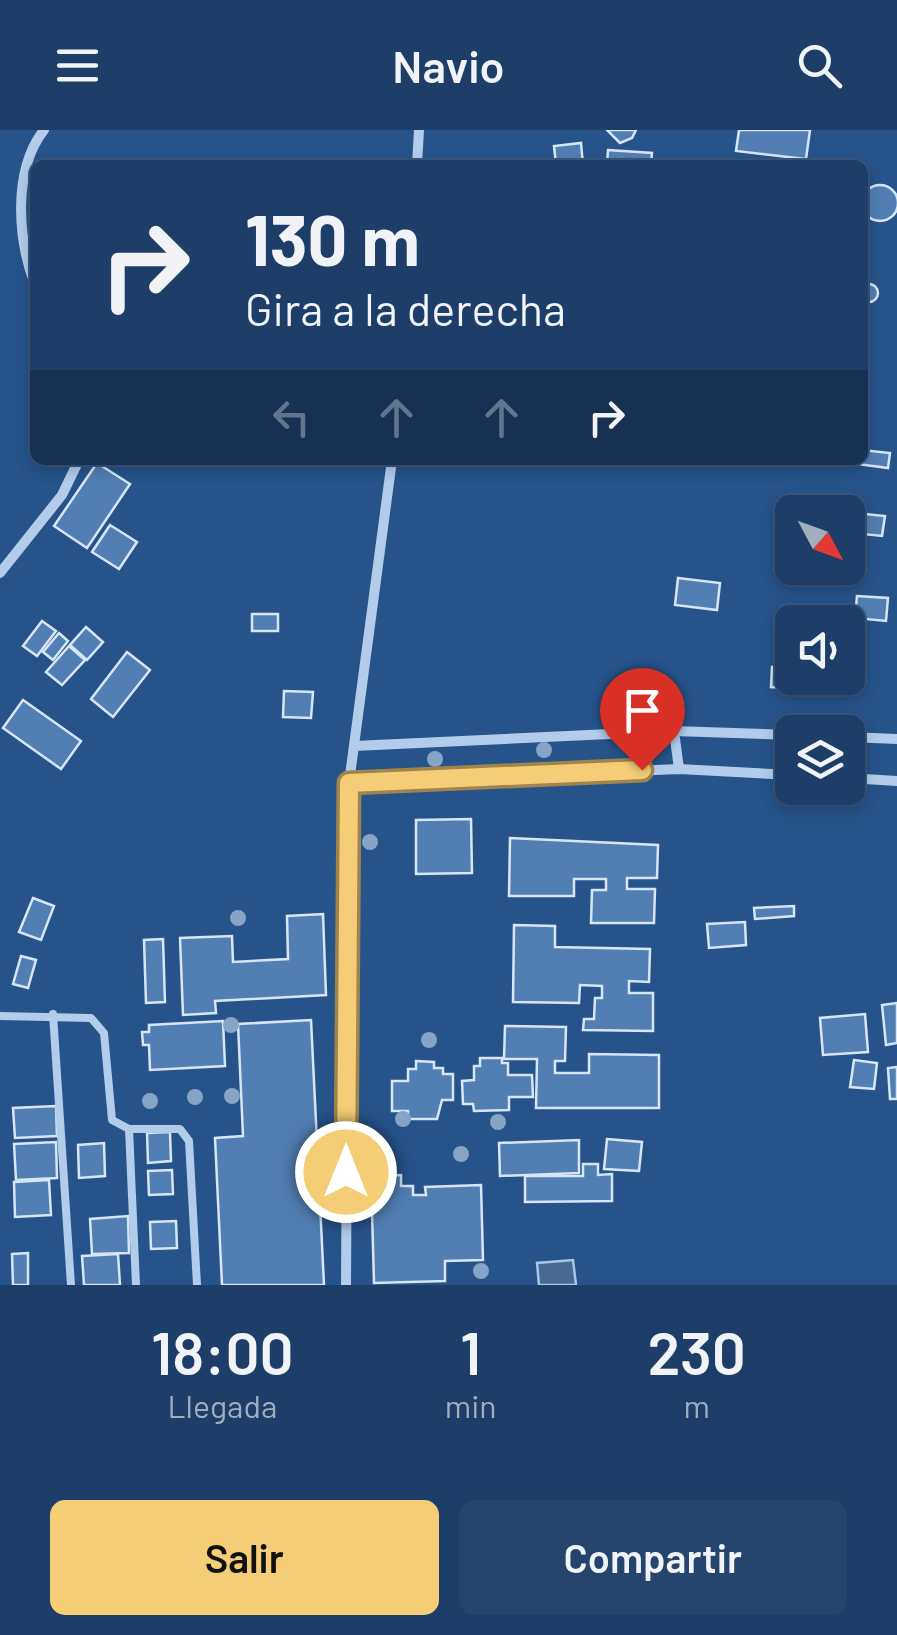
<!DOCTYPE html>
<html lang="es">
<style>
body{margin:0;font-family:Barlow,sans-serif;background:#25456e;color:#f1f3f6;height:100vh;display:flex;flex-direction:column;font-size:38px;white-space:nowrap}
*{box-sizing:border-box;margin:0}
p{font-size:32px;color:#a0aec0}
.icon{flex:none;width:55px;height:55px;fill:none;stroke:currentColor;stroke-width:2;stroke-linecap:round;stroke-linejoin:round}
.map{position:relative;height:1155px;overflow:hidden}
.side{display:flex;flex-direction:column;background:#1c3e68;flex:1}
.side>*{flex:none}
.guide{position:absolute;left:30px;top:30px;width:838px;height:305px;border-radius:15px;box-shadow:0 5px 15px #0003,0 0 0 2px #3a577c;background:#1c3e68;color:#f1f3f6;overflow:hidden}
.needle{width:65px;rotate:131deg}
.buttons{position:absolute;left:775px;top:365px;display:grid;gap:20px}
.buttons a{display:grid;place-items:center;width:90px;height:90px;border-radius:15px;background:#1c3e68;box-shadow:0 5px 15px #0003,0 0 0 2px #3a577c;font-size:50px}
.pin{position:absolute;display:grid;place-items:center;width:85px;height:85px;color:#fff;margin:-102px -42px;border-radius:50% 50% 50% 0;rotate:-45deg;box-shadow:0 0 10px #0007}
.pin .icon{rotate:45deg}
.me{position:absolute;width:110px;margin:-55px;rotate:0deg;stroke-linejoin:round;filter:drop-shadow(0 0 8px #0008)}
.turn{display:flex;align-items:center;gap:35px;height:210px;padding:0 50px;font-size:45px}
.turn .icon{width:130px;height:130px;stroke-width:2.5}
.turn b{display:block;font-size:70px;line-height:85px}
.lanes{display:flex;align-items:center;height:95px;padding:0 50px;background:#0003;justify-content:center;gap:50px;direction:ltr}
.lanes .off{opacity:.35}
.eta{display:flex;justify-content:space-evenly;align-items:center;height:170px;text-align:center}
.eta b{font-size:60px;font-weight:600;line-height:70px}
.primary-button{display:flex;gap:20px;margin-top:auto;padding:20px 50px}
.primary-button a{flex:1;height:115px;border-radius:15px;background:#f4cd76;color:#111;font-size:40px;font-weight:600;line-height:115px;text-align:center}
.primary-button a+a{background:#25456e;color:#f1f3f6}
header{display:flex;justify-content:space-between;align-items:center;height:130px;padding:0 50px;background:#1c3e68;font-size:45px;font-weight:600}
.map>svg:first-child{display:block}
.water{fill:#486990;stroke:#a6c7eb;stroke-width:2.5}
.building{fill:#517fb3;stroke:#d6e6f7;stroke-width:2.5}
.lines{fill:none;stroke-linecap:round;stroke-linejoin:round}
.service{stroke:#b2ccea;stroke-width:8}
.minor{stroke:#b2ccea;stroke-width:10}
.tree{fill:#86a4c6}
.route-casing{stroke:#9f854d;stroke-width:25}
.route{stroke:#f4cd76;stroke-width:18}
</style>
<header><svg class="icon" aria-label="menu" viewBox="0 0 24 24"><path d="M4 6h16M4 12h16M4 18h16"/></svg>Navio<svg class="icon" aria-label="search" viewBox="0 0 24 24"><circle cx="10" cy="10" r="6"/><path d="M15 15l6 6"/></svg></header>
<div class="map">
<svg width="897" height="1155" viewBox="0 0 897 1155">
<rect width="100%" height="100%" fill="#25538a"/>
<polygon class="water" points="573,1130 576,1155 539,1155 537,1133"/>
<g class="building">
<polygon points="607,0 636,0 632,8 620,13"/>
<polygon points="739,0 810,0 806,29 736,21"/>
<polygon points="581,13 583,35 556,35 554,16"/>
<polygon points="608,20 652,23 651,35 607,35"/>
<circle cx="880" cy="73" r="18"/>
<circle cx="869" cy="163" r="9"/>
<polygon points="862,320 890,323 888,338 850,333 862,330"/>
<polygon points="97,333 130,354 87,418 54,396"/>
<polygon points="865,384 885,386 882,406 862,404"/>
<polygon points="110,395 137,412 119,439 92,422"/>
<polygon points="678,448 720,453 717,480 675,475"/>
<polygon points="857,466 888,468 886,491 855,488"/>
<rect x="252" y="484" width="26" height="17"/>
<polygon points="42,491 56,501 37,526 23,516"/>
<polygon points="86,497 103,512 87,530 70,515"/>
<polygon points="59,503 68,511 53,530 43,522"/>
<polygon points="69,516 85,530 62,555 46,542"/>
<polygon points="127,522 150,540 113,587 91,569"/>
<polygon points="772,537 792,538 792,548 802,548 802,559 771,557"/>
<polygon points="284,561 313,562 311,588 283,587"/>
<polygon points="23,570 81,611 61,639 3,598"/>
<polygon points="471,689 472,743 416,744 416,690"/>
<polygon points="510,708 658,715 657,748 627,748 627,759 655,759 654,793 591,793 592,760 606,760 606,749 574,749 574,766 509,766"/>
<polygon points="33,768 54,776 41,810 19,802"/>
<polygon points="794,776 794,786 755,789 754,778"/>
<polygon points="323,784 326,865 215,871 216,883 183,885 180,808 232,806 233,832 288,829 287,786"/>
<polygon points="745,792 746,815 709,818 707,794"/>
<polygon points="514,795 555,796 555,817 650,819 649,852 629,851 629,863 653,863 653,901 583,900 584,889 594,889 595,868 602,868 602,856 580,855 579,873 513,872"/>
<polygon points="163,809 165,872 146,873 144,810"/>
<polygon points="21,826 36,830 28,858 13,854"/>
<polygon points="897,873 897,913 886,915 882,875"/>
<polygon points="865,884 868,922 823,925 820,888"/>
<polygon points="311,890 324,1155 222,1155 215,1008 243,1006 238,894"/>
<polygon points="223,891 225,936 150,940 149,915 143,915 142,902 149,902 149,895"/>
<polygon points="505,896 566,897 565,931 555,931 555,943 589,943 589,924 659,925 659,978 536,978 537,929 504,929"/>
<polygon points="480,928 502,928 502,933 508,933 508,945 532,945 533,967 509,967 509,980 474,981 473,974 463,974 462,951 474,950 474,936 480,936"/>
<polygon points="854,930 877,933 874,959 850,957"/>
<polygon points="416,931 434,932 434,938 443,938 443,944 453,944 453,970 442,970 437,989 408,989 408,981 392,981 392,951 408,951 408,939 416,939"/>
<polygon points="897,937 897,969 890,969 888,938"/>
<polygon points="56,976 57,1006 15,1008 13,978"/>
<polygon points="170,1002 171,1031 148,1033 147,1003"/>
<polygon points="607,1009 642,1012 639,1041 604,1039"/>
<polygon points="579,1010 579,1043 500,1046 499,1013"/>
<polygon points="56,1012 57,1048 16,1050 14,1014"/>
<polygon points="104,1013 105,1046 79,1048 78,1015"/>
<polygon points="583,1034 598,1034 598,1045 612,1044 612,1071 525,1072 525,1046 583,1046"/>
<polygon points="172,1040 173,1064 149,1065 148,1041"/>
<polygon points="401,1045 401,1056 413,1056 413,1065 426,1065 425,1057 481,1055 483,1130 445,1131 445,1151 374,1153 371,1046"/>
<polygon points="49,1050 51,1085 15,1087 14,1052"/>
<polygon points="128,1086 129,1123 92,1124 90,1089"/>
<polygon points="176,1091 177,1118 151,1119 150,1092"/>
<polygon points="28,1123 28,1155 13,1155 12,1124"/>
<polygon points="118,1124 120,1155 84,1155 82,1126"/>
</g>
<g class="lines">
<g class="service">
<polyline points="53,884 71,1155"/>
<polyline points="0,886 91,888 104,903 112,990 129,999 180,999 189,1011 197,1155"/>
<polyline points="129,999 136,1155"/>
</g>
<g class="minor">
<polyline points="417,35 419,0"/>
<path d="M35 155C18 110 12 41 44 0"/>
<polyline points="0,443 62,365 79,330"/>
<polyline points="674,601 679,639"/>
<polyline points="848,607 897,609"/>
<polyline points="354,616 674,601 792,605"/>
<polyline points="848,648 897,651"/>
<polyline points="349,653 679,639 792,645"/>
<polyline points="346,1155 349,653 392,330"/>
</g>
</g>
<g class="tree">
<circle cx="637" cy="616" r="8"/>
<circle cx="544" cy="620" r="8"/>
<circle cx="435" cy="629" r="8"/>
<circle cx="370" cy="712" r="8"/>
<circle cx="238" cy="788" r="8"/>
<circle cx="231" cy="895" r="8"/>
<circle cx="429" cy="910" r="8"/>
<circle cx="232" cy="966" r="8"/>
<circle cx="195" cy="967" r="8"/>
<circle cx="150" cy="971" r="8"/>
<circle cx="403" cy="989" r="8"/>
<circle cx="498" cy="992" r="8"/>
<circle cx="383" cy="1024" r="8"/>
<circle cx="461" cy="1024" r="8"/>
<circle cx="481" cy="1141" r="8"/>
</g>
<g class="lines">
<g class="route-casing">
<polyline id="route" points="346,1042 349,653 642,640"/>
</g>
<use href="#route" class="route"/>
</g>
</svg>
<div class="buttons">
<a><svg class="needle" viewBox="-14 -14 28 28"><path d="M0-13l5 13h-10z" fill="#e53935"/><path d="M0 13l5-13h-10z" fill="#a0aec0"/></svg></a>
<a><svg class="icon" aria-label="sound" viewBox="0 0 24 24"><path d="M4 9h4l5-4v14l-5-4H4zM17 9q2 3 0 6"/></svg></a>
<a><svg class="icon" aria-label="layers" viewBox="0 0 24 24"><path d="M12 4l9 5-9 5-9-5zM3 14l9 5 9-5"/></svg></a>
</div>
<div class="pin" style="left:642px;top:640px;background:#d93025"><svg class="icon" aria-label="arrive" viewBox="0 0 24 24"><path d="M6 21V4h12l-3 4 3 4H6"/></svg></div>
<svg class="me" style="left:346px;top:1042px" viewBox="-20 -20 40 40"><circle r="17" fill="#f4cd76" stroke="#fff" stroke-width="3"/><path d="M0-11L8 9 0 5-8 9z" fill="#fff"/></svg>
<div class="guide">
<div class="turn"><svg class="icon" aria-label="right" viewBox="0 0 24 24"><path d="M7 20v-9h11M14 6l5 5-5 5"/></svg><div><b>130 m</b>Gira a la derecha</div></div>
<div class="lanes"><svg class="icon off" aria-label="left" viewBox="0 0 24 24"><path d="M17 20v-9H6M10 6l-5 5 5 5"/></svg><svg class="icon off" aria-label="ahead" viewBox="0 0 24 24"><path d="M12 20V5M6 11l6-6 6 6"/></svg><svg class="icon off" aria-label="ahead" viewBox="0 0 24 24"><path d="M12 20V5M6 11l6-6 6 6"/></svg><svg class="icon" aria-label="right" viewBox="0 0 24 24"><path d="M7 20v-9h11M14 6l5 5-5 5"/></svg></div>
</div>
</div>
<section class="side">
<div class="eta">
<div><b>18:00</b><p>Llegada</p></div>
<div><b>1</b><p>min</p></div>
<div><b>230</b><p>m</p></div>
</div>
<div class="primary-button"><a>Salir</a><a>Compartir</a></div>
</section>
